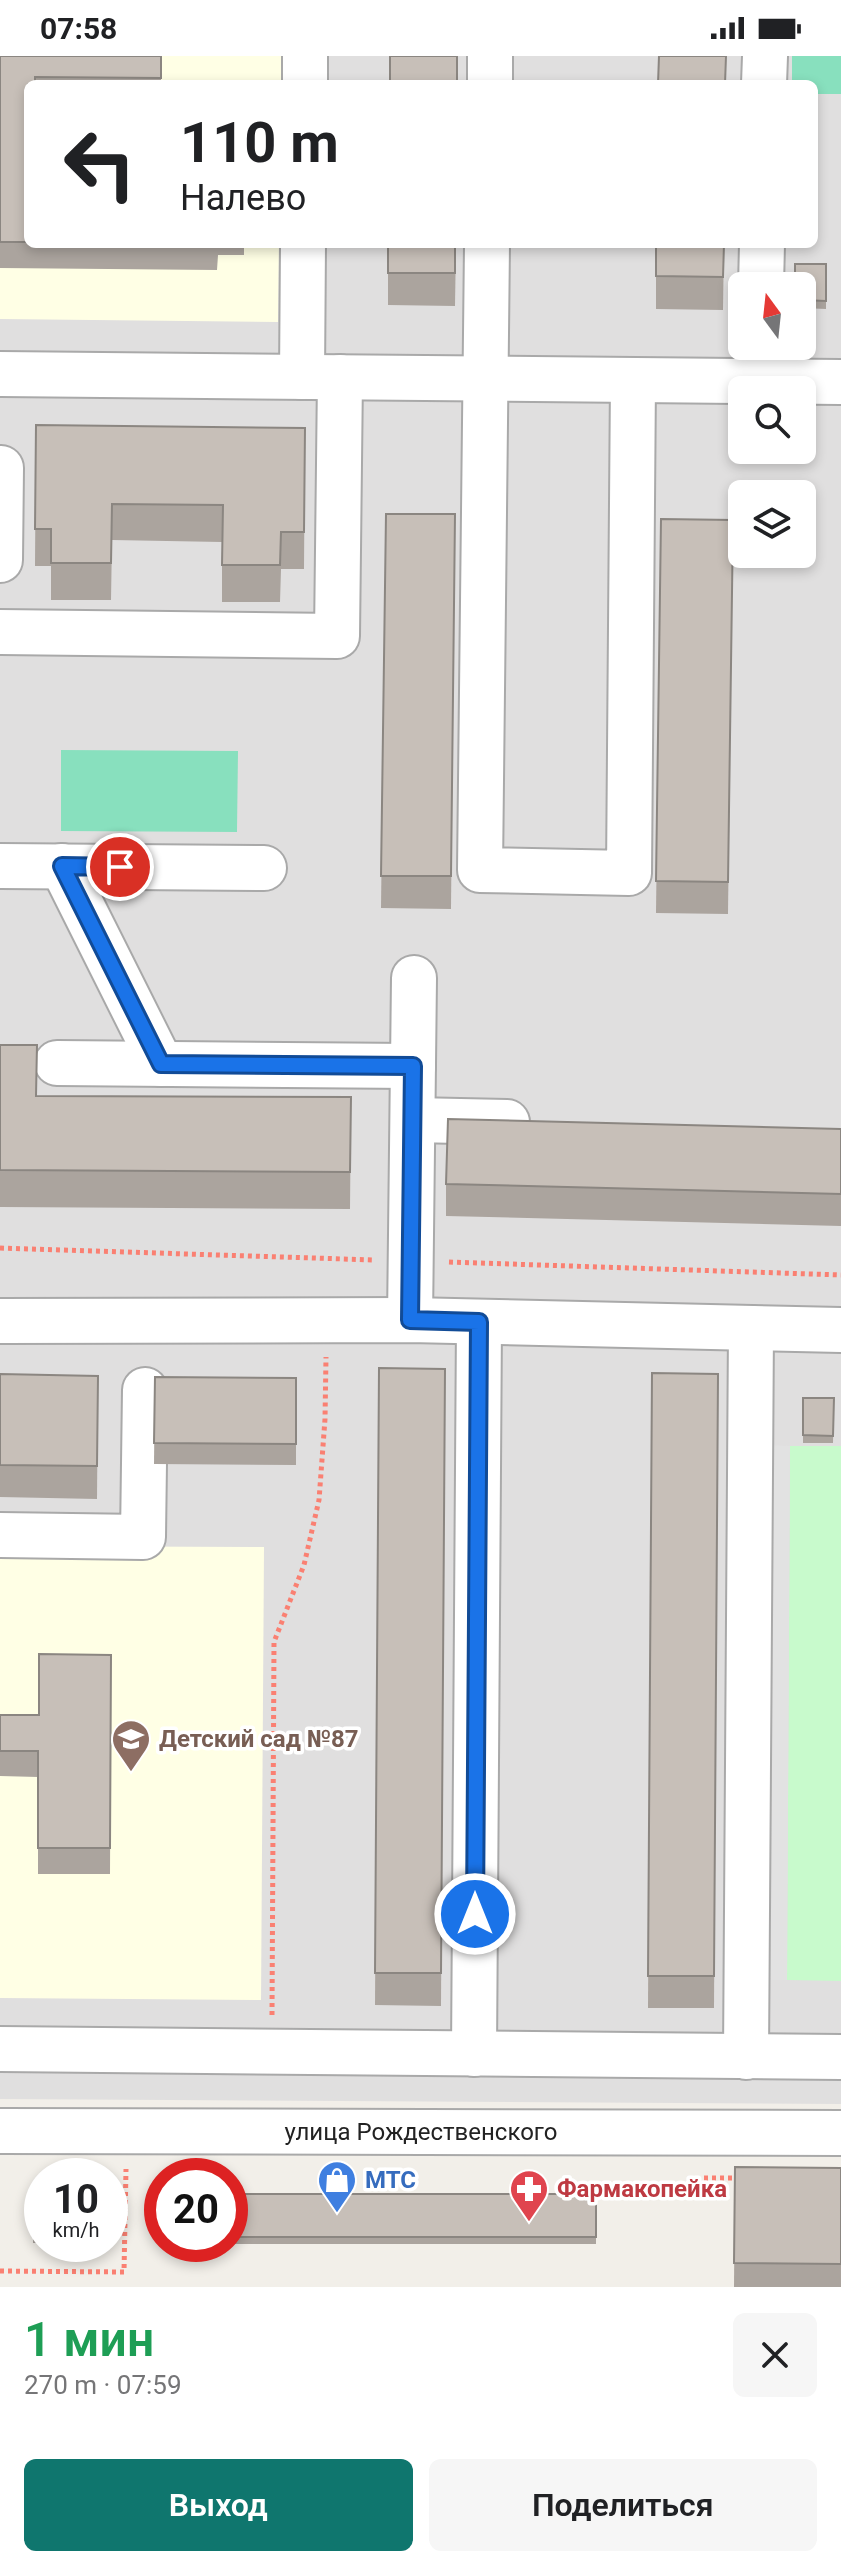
<!DOCTYPE html>
<html lang="ru">
<meta charset="utf-8">
<style>
body{margin:0;font-family:Roboto,sans-serif;background:#f6f6f6;color:#202124;height:100vh;display:flex;flex-direction:column;font-size:30px;white-space:nowrap}
*{box-sizing:border-box;margin:0}
p{font-size:26px;color:#757577}
.icon{flex:none;width:44px;height:44px;fill:none;stroke:currentColor;stroke-width:2;stroke-linecap:round;stroke-linejoin:round}
.map{position:relative;height:2231px;overflow:hidden}
.details{display:flex;flex-direction:column;background:#fff;flex:1}
.details>*{flex:none}
.hud{position:absolute;left:24px;top:24px;width:794px;height:168px;border-radius:12px;box-shadow:0 4px 12px #0003;background:#fff;color:#202124;overflow:hidden}
.needle{width:52px;rotate:345deg}
.buttons{position:absolute;left:728px;top:216px;display:grid;gap:16px}
.buttons a{display:grid;place-items:center;width:88px;height:88px;border-radius:12px;background:#fff;box-shadow:0 4px 12px #0003;font-size:40px}
.speed{position:absolute;left:24px;top:2102px;display:flex;gap:16px;font-size:40px;font-weight:700;text-align:center}
.speed>*{display:grid;place-content:center;width:104px;height:104px;border-radius:50%;background:#fff;box-shadow:0 4px 12px #0003;line-height:1}
.speed small{font-size:20px;font-weight:400}
.speed .limit{border:12px solid #d22;background:#fff;color:#111}
.pin{position:absolute;display:grid;place-items:center;width:68px;height:68px;color:#fff;margin:-34px;border:4px solid #fff;border-radius:50%;box-shadow:0 2px 8px #0007}
.me{position:absolute;width:88px;margin:-44px;rotate:0deg;stroke-linejoin:round;filter:drop-shadow(0 0 6px #0008)}
.turn{display:flex;align-items:center;gap:28px;height:168px;padding:0 24px;font-size:36px}
.turn .icon{width:104px;height:104px;stroke-width:2.5}
.turn b{display:block;font-size:56px;line-height:68px}
.round{display:grid;place-items:center;flex:none;width:84px;height:84px;border-radius:12px;background:#f6f6f6}
.summary{display:flex;align-items:center;justify-content:space-between;height:136px;padding:0 24px}
h1{font-size:48px;font-weight:600;line-height:60px;color:#1e9e55}
.cta{display:flex;gap:16px;margin-top:auto;padding:16px 24px}
.cta a{flex:1;height:92px;border-radius:12px;background:#0f766e;color:#fff;font-size:32px;font-weight:600;line-height:92px;text-align:center}
.cta a+a{background:#f6f6f6;color:#202124}
.status{display:flex;justify-content:space-between;align-items:center;height:56px;padding:0 40px;background:#fff;direction:ltr}
.status svg{height:22px;fill:currentColor}
.map>svg:first-child{display:block}
.residential{fill:#e0dfdf;fill-rule:evenodd}
.education{fill:#ffffe5}
.park{fill:#c8facc}
.pitch{fill:#88e0be}
.parking{fill:#e2e2e2}
.lines{fill:none;stroke-linecap:round;stroke-linejoin:round}
.minor-casing{stroke:#a9a9a9;stroke-width:48}
.path{stroke:#fa8072;stroke-width:5;stroke-dasharray:4 4;stroke-linecap:butt}
.minor{stroke:#fff;stroke-width:44}
.wall{fill:#aba49e}
.building{fill:#c7bfb8;stroke:#8b8681;stroke-width:2}
.route-casing{stroke:#114b97;stroke-width:20}
.route{stroke:#1a73e8;stroke-width:14}
.labels{text-anchor:middle;stroke-width:7;stroke-linejoin:round;paint-order:stroke}
.education-label{font-size:24px;font-weight:bold;fill:#785e54;stroke:#fff;text-anchor:start}
.street-label{font-size:24px;fill:#222;stroke:#fff}
.shop-label{font-size:24px;font-weight:bold;fill:#366cbe;stroke:#fff;text-anchor:start}
.health-label{font-size:24px;font-weight:bold;fill:#be3a42;stroke:#fff;text-anchor:start}
</style>
<div class="status"><b>07:58</b><svg viewBox="0 0 49 12"><path d="M0 12V9h3v3zM5 12V6h3v6zM10 12V3h3v9zM15 12V0h3v12zM26 1h20v11H26zM47 4h2v5h-2z"/></svg></div>
<div class="map">
<svg width="841" height="2231" viewBox="0 0 841 2231">
<rect width="100%" height="100%" fill="#f2efe9"/>
<path class="residential" d="M0 0H841V2048L0 2043ZM28 28H814V188H28ZM742 230H802V290H742ZM742 334H802V394H742ZM742 438H802V498H742Z"/>
<g class="education">
<polygon points="0,0 281,0 281,28 28,28 28,188 279,188 278,266 0,263"/>
<polygon points="0,1490 264,1491 261,1944 0,1942"/>
</g>
<polygon class="park" points="790,1390 841,1390 841,1925 787,1924"/>
<g class="pitch">
<polygon points="792,0 841,0 841,38 814,38 814,28 792,28"/>
<polygon points="61,694 238,695 237,776 61,775"/>
</g>
<polygon class="parking" points="763,1389 790,1390 787,1924 759,1924"/>
<g class="lines">
<g class="minor-casing">
<g id="minor">
<polyline points="305,28 305,0"/>
<polyline points="490,28 490,0"/>
<polyline points="764,28 765,0"/>
<polyline points="487,188 480,814 629,817 633,324"/>
<polyline points="761,230 762,188"/>
<polyline points="0,318 841,326"/>
<polyline points="302,321 303,188"/>
<polyline points="0,504 1,412"/>
<polyline points="0,576 337,580 340,321"/>
<polyline points="0,810 264,812"/>
<polyline points="62,810 161,1008"/>
<polyline points="57,1007 413,1010"/>
<polyline points="413,1064 507,1066"/>
<polyline points="410,1264 414,922"/>
<polyline points="0,1265 410,1264 841,1274"/>
<polyline points="0,1479 143,1481 145,1334"/>
<polyline points="0,1993 841,2001"/>
<polyline points="474,1998 479,1266"/>
<polyline points="746,2001 751,1272"/>
<polyline points="0,2075 841,2077"/>
</g>
</g>
<g class="path">
<polyline points="0,1192 375,1204"/>
<polyline points="449,1206 841,1219"/>
<polyline points="272,1959 274,1586 304,1509 319,1444 325,1363 326,1301"/>
<polyline points="704,2122 739,2122"/>
<polyline points="0,2215 124,2216 126,2113"/>
</g>
<use href="#minor" class="minor"/>
</g>
<g class="wall">
<polygon points="0,0 161,0 161,28 28,28 28,188 244,188 244,199 218,199 217,214 0,212"/>
<polygon points="388,188 456,188 455,250 388,249"/>
<polygon points="656,188 724,188 723,254 656,253"/>
<polygon points="826,208 826,253 802,252 802,230"/>
<polygon points="36,369 305,372 304,513 281,513 280,546 222,546 222,486 112,484 111,544 51,544 51,510 35,510"/>
<polygon points="386,458 455,458 451,853 381,852"/>
<polygon points="661,463 733,464 728,858 656,857"/>
<polygon points="0,989 37,1040 351,1041 350,1153 0,1151"/>
<polygon points="841,1073 841,1170 446,1160 446,1128"/>
<polygon points="379,1312 445,1313 441,1950 375,1949"/>
<polygon points="652,1317 718,1318 714,1952 648,1952"/>
<polygon points="0,1318 98,1320 97,1443 0,1441"/>
<polygon points="155,1321 296,1322 296,1409 154,1408"/>
<polygon points="803,1342 834,1342 833,1387 803,1387"/>
<polygon points="111,1599 110,1818 38,1818 38,1721 0,1720 0,1659 39,1659"/>
<polygon points="735,2111 841,2112 841,2231 734,2231"/>
<rect x="33" y="2130" width="9" height="57"/>
<polygon points="161,2138 162,2138 162,2188 230,2188 230,2138 596,2138 596,2188 161,2188"/>
</g>
<g class="building">
<polygon points="0,0 161,0 161,22 35,21 35,28 28,28 28,186 0,186"/>
<rect x="390" y="0" width="67" height="28"/>
<polygon points="659,0 726,0 725,28 658,28"/>
<rect x="388" y="188" width="67" height="29"/>
<polygon points="656,188 724,188 723,221 656,220"/>
<polygon points="795,208 826,208 826,245 802,244 802,230 795,230"/>
<polygon points="36,369 305,372 304,476 281,476 280,509 222,509 223,449 112,448 111,507 51,507 51,473 35,473"/>
<polygon points="386,458 455,458 451,820 381,820"/>
<polygon points="661,463 733,464 728,826 656,825"/>
<polygon points="0,989 37,989 36,1040 351,1041 350,1116 0,1114"/>
<polygon points="448,1063 841,1073 841,1138 446,1128"/>
<polygon points="379,1312 445,1313 441,1917 375,1917"/>
<polygon points="652,1317 718,1318 714,1920 648,1920"/>
<polygon points="0,1318 98,1320 97,1410 0,1409"/>
<polygon points="155,1321 296,1322 296,1388 154,1387"/>
<polygon points="803,1342 834,1342 833,1380 803,1379"/>
<polygon points="39,1598 111,1599 110,1792 38,1792 38,1695 0,1695 0,1659 39,1659"/>
<polygon points="735,2111 841,2112 841,2208 734,2207"/>
<rect x="33" y="2130" width="9" height="43"/>
<rect x="161" y="2138" width="1" height="43"/>
<rect x="230" y="2138" width="366" height="43"/>
</g>
<g class="lines">
<g class="route-casing">
<polyline id="route" points="120,811 62,810 161,1008 413,1010 410,1264 479,1266 475,1858"/>
</g>
<use href="#route" class="route"/>
</g>
<defs>
<g id="school-pin" transform="scale(2)"><path d="M0 17L-7.5 6A9.5 9.5 0 1 1 7.5 6Z" fill="#8d6e63" stroke="#fff"/><path d="M0-5L7-2L0 1L-7-2ZM-4 1L0 2.5L4 1V4Q0 6-4 4Z" fill="#fff"/></g>
<g id="shop-pin" transform="scale(2)"><path d="M0 17L-7.5 6A9.5 9.5 0 1 1 7.5 6Z" fill="#3f7fe0" stroke="#fff"/><path d="M-5-2.5h2.3a2.7 3.5 0 0 1 5.4 0H5L5.5 6h-11ZM-1.5-2.5h3a1.5 2.3 0 0 0-3 0Z" fill="#fff"/></g>
<g id="pharmacy-pin" transform="scale(2)"><path d="M0 17L-7.5 6A9.5 9.5 0 1 1 7.5 6Z" fill="#e0444e" stroke="#fff"/><path d="M-2-6h4v4h4v4h-4v4h-4v-4h-4v-4h4Z" fill="#fff"/></g>
</defs>
<g fill-rule="evenodd">
<use href="#school-pin" x="131" y="1683"/>
<use href="#shop-pin" x="337" y="2124"/>
<use href="#pharmacy-pin" x="529" y="2133"/>
</g>
<g class="labels">
<g class="education-label">
<text x="159" y="1691">Детский сад №87</text>
</g>
<g class="street-label">
<text x="421" y="2084">улица Рождественского</text>
</g>
<g class="shop-label">
<text x="365" y="2132">МТС</text>
</g>
<g class="health-label">
<text x="557" y="2141">Фармакопейка</text>
</g>
</g>
</svg>
<div class="buttons">
<a><svg class="needle" viewBox="-14 -14 28 28"><path d="M0-13l5 13h-10z" fill="#e53935"/><path d="M0 13l5-13h-10z" fill="#757577"/></svg></a>
<a><svg class="icon" aria-label="search" viewBox="0 0 24 24"><circle cx="10" cy="10" r="6"/><path d="M15 15l6 6"/></svg></a>
<a><svg class="icon" aria-label="layers" viewBox="0 0 24 24"><path d="M12 4l9 5-9 5-9-5zM3 14l9 5 9-5"/></svg></a>
</div>
<div class="speed"><div>10<small>km/h</small></div><div class="limit">20</div></div>
<div class="pin" style="left:120px;top:811px;background:#d93025"><svg class="icon" aria-label="arrive" viewBox="0 0 24 24"><path d="M6 21V4h12l-3 4 3 4H6"/></svg></div>
<svg class="me" style="left:475px;top:1858px" viewBox="-20 -20 40 40"><circle r="17" fill="#1a73e8" stroke="#fff" stroke-width="3"/><path d="M0-11L8 9 0 5-8 9z" fill="#fff"/></svg>
<div class="hud">
<div class="turn"><svg class="icon" aria-label="left" viewBox="0 0 24 24"><path d="M17 20v-9H6M10 6l-5 5 5 5"/></svg><div><b>110 m</b>Налево</div></div>
</div>
</div>
<section class="details">
<div class="summary"><div><h1>1 мин</h1><p>270 m · 07:59</p></div><a class="round"><svg class="icon" aria-label="close" viewBox="0 0 24 24"><path d="M6 6l12 12M18 6L6 18"/></svg></a></div>
<div class="cta"><a>Выход</a><a>Поделиться</a></div>
</section>
